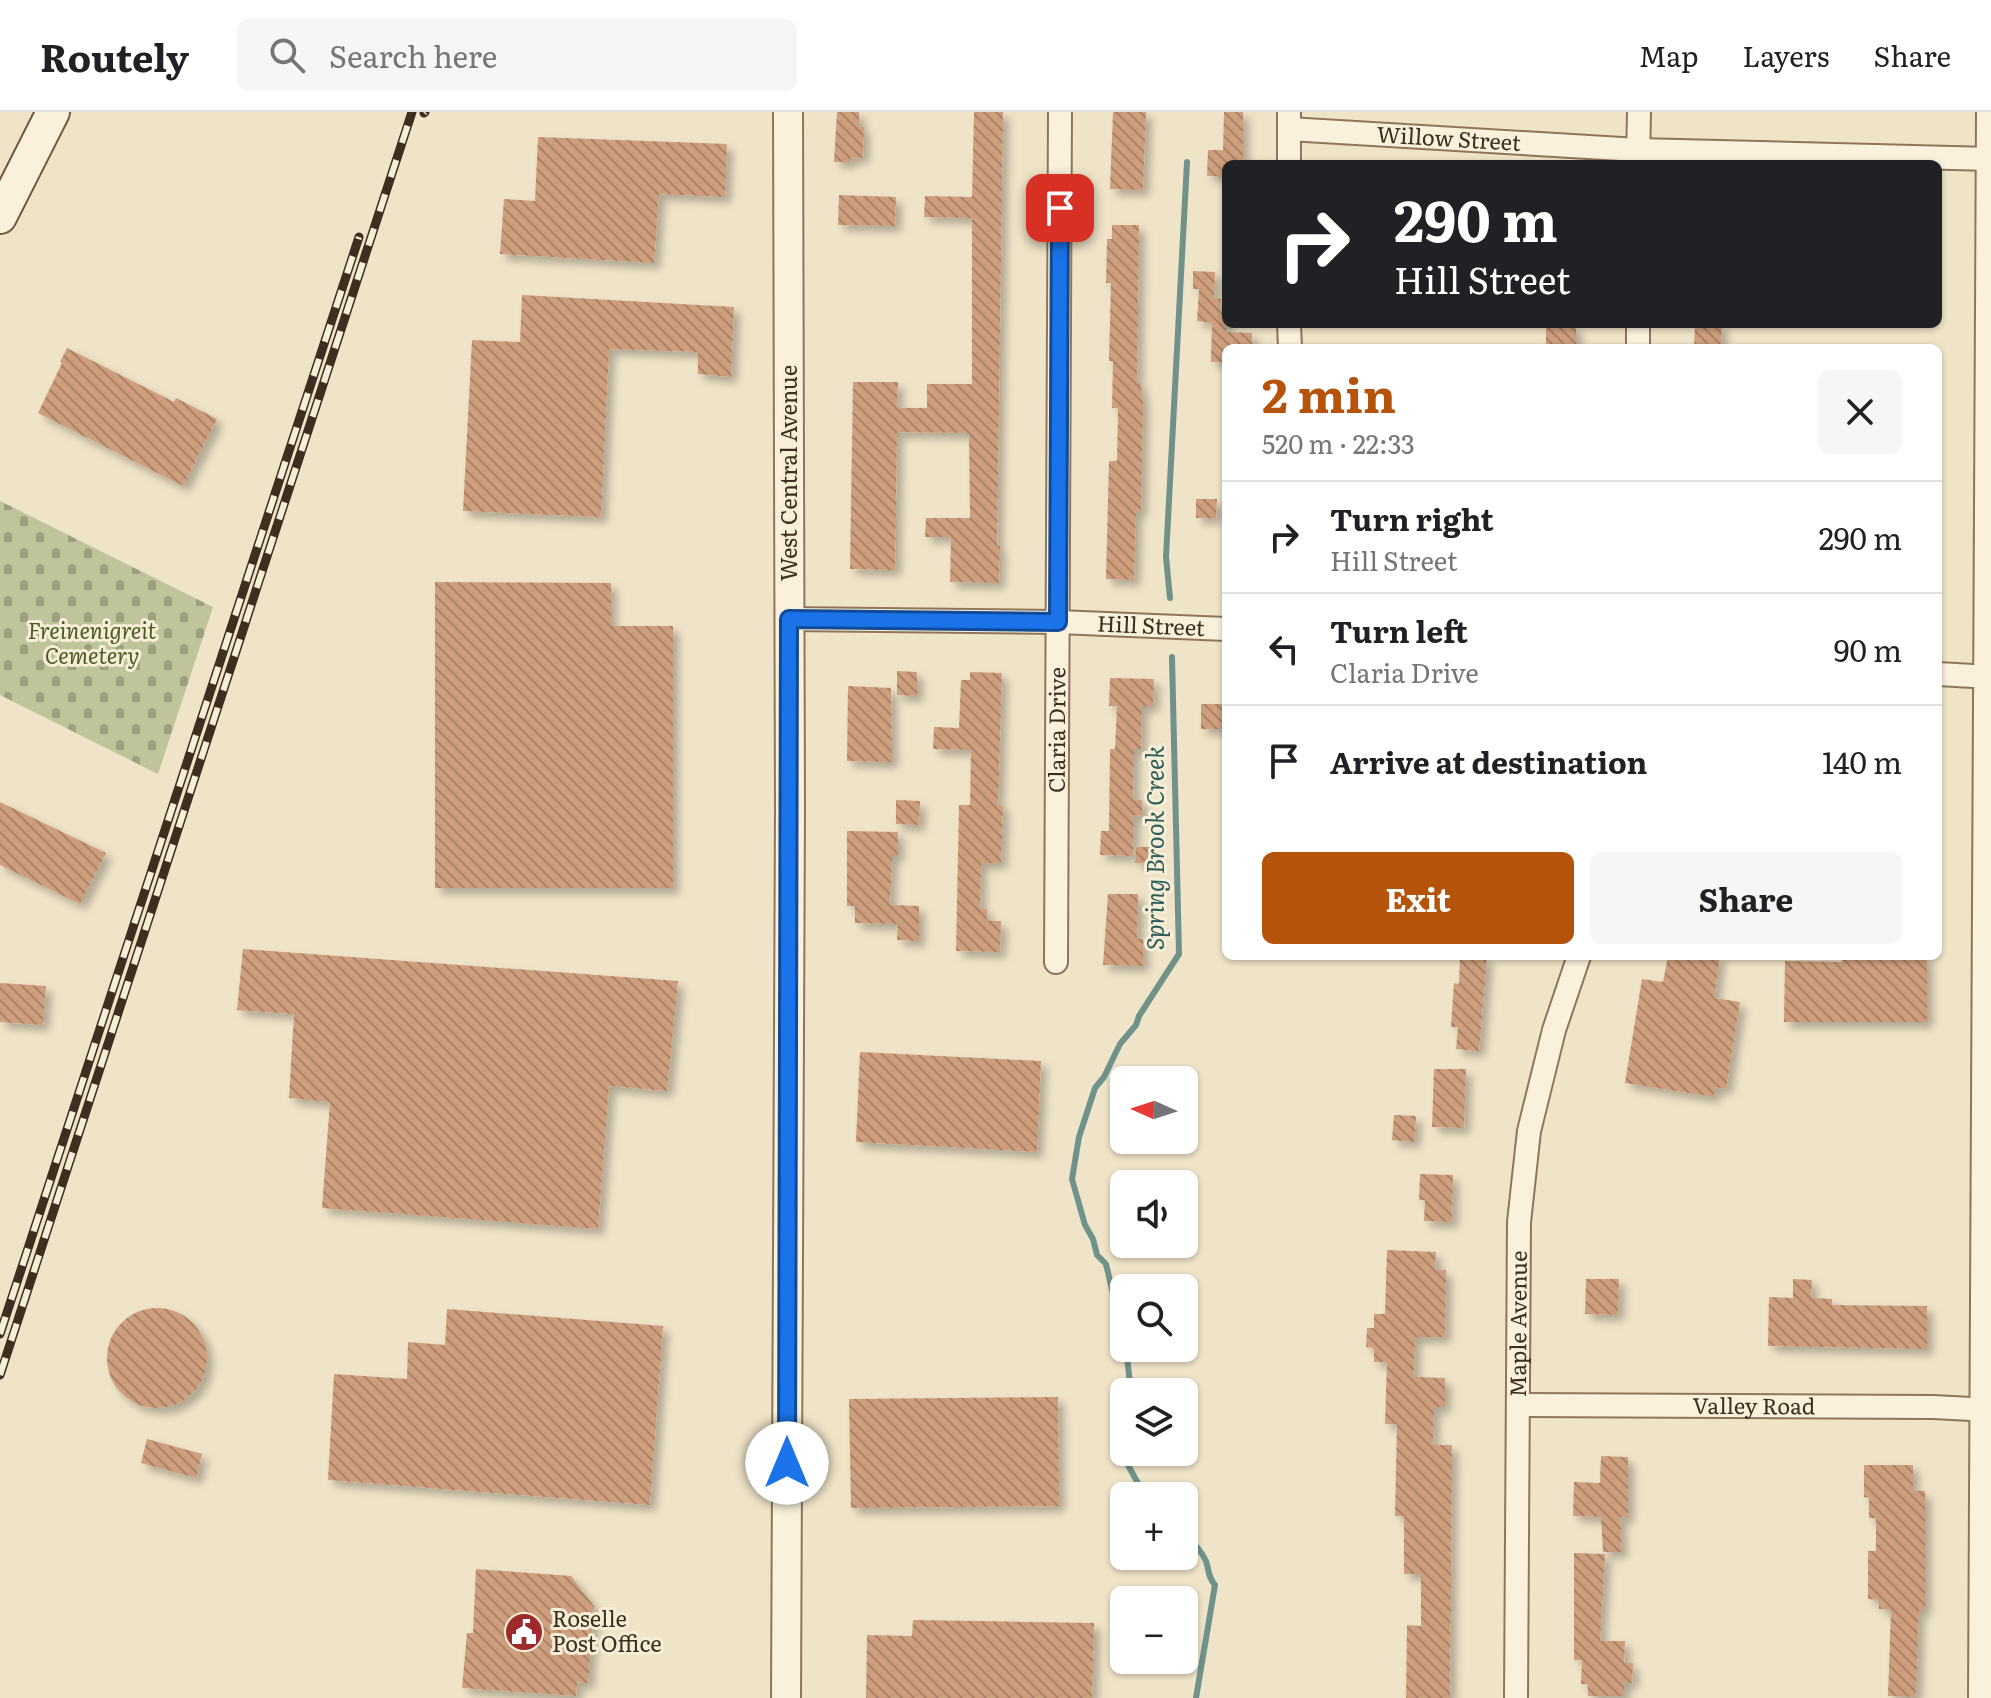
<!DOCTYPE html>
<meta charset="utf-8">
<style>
body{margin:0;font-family:Literata,serif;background:#f6f6f6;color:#202124;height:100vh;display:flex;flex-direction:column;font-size:30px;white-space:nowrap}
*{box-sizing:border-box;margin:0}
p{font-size:26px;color:#757577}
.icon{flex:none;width:44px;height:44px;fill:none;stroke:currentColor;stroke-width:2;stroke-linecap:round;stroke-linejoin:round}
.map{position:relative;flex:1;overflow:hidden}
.details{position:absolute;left:1222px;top:232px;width:720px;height:616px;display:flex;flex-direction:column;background:#fff;border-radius:12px;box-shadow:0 2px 6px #0004}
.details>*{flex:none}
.guide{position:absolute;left:1222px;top:48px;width:720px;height:168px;border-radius:12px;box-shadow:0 2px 6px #0004;background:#202124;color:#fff;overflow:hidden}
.needle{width:52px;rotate:273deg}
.controls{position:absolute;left:1110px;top:954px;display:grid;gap:16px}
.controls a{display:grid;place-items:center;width:88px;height:88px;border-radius:12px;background:#fff;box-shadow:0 2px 6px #0004;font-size:40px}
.pin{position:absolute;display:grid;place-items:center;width:68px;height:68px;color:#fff;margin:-34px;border-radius:16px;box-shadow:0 4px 12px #0006}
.me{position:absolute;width:88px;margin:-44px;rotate:0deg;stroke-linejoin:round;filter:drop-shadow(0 0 6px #0008)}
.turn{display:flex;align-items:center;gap:28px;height:168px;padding:0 40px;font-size:36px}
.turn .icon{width:104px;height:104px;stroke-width:2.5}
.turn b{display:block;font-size:56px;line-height:68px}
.round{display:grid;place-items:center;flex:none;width:84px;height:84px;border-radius:12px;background:#f6f6f6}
.head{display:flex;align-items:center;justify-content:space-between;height:136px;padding:0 40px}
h1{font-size:48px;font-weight:700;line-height:60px;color:#b45309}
.action{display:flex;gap:16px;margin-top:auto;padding:16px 40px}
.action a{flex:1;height:92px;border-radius:12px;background:#b45309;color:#fff;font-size:32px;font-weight:700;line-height:92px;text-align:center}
.action a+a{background:#f6f6f6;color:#202124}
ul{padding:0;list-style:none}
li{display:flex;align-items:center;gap:24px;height:112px;padding:0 40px;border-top:2px solid #e0e0e0}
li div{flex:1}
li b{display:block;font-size:30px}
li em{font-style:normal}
header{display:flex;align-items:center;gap:48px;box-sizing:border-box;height:112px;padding:0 40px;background:#fff;border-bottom:2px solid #e0e0e0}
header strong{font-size:38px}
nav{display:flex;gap:44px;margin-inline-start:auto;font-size:28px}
.search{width:560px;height:72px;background:#f6f6f6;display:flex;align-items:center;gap:20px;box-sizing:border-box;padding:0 28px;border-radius:12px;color:#757577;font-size:30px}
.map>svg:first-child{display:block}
.cemetery{fill:url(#cemetery-stones)}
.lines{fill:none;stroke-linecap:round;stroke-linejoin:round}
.stream{stroke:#6f938a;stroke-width:6}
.building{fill:url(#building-back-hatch);filter:url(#shadow)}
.minor-casing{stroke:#8d765c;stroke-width:26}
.tertiary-casing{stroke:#8d765c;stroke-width:32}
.secondary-casing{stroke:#6f573f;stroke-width:36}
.minor{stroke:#faf1dc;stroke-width:22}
.tertiary{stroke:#faf1dc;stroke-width:28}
.secondary{stroke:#faf1dc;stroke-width:32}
.rail-casing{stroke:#3d2e20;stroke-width:9}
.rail{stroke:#f7eed8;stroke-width:6;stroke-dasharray:18;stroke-linecap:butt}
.route-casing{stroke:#114b97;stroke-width:20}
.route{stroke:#1a73e8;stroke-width:14}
.labels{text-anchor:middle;stroke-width:6;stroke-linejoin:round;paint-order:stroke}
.street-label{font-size:22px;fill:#3d2e20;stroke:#f7eed8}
.park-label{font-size:22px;font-style:italic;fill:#4d5a26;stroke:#f7eed8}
.poi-label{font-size:22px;fill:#3d2e20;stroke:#f7eed8;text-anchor:start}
.water-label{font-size:24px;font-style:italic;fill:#2f5d5a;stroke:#f7eed8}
</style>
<header>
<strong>Routely</strong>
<div class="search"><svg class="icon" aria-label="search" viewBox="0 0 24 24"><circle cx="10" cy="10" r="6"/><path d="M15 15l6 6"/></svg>Search here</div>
<nav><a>Map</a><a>Layers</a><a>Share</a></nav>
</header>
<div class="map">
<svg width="1991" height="1586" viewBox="0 0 1991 1586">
<defs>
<pattern id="cemetery-stones" width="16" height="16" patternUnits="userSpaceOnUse" patternTransform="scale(2)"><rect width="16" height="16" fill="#bfc49a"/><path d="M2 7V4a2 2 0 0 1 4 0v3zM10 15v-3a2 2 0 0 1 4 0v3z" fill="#9ca07d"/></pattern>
<pattern id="building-back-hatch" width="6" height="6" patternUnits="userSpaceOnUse" patternTransform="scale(2)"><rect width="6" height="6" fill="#cf9f7d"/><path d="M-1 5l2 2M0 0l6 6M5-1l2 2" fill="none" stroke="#a98266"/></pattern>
<filter id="shadow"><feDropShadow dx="6" dy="6" stdDeviation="4" flood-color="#0004"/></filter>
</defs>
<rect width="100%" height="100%" fill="#f0e4c8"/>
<polygon class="cemetery" points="0,389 213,495 158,662 0,583"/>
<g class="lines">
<g class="stream">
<polyline points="1170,486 1166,445 1187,50"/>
<polyline points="1124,1228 1106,1152 1097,1143 1093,1127 1085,1113 1072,1067 1079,1025 1095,976 1104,965 1120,932 1136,913 1139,904 1179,842 1172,545"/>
<polyline points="1126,1236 1131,1280"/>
<polyline points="1124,1336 1123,1344 1145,1384"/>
<path d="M1184 1423C1193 1430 1201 1438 1206 1449 1209 1459 1208 1465 1215 1473L1196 1586"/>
</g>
</g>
<g class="building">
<polygon points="837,0 859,0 859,14 864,15 863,46 851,45 850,50 834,50"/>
<polygon points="974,0 1003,0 997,434 1000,434 999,471 950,470 951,425 925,425 926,406 970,406 969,321 897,320 895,458 850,457 853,270 898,270 897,296 927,296 927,272 972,272 972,106 924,105 925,84 972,85"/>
<polygon points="1113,0 1146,0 1143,78 1110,77"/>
<polygon points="1224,0 1243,0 1243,52 1226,52 1226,64 1207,64 1208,38 1223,38"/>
<polygon points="538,25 727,32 725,85 659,82 654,151 500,142 504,87 535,89"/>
<polygon points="839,83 896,85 895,114 838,113"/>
<polygon points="1112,113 1139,113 1137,272 1141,272 1143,293 1141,399 1136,399 1134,468 1106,467 1109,349 1117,349 1118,296 1112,296 1113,249 1109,249 1111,171 1106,171 1107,127 1112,127"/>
<polygon points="1193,159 1215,160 1214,186 1221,187 1220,199 1226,199 1226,220 1252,221 1252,236 1226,236 1226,250 1211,250 1212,211 1197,209 1199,177 1193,177"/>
<polygon points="522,183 734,195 731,265 698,262 698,240 609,237 601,405 463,399 472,228 520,230"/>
<polygon points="1695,212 1722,212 1721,236 1694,236"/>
<rect x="1546" y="213" width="30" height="23"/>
<polygon points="67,236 174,290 176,286 217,307 183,374 38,301 62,251 60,250"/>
<polygon points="1196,387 1217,387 1216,406 1196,406"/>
<polygon points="435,470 611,471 611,514 673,514 673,776 435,776"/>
<polygon points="897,559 917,560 917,584 897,583"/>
<polygon points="970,560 1002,561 998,693 1003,694 1001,751 981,751 980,797 987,797 987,809 1001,809 1000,840 956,839 959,693 970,693 971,638 933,637 934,615 959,616 961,568 970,568"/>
<polygon points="1110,566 1154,567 1153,594 1142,594 1141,637 1134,637 1133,687 1142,688 1142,704 1134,703 1133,744 1100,743 1101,719 1109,719 1110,637 1115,637 1117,594 1109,594"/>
<polygon points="848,574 891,576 892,650 847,649"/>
<rect x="1201" y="592" width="25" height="25"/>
<polygon points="896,688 920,689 919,713 896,712"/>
<polygon points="0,690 106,741 80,792 0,753"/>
<polygon points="847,719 898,720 898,744 892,744 890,793 919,794 919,829 897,828 898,812 855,811 855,794 847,794"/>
<polygon points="1136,735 1154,735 1153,751 1135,751"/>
<polygon points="1108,782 1138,782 1137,827 1143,827 1143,854 1103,853"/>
<polygon points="243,837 678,869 667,979 609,974 598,1117 322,1096 330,990 289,986 294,902 237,898"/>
<polygon points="1460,844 1487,844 1479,939 1456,937 1458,915 1451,915 1454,871 1459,872"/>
<polygon points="1668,844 1720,844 1714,886 1740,890 1726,977 1715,975 1714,985 1625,971 1642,867 1663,870"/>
<polygon points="1842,844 1927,844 1927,910 1784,910 1785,849 1842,850"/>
<polygon points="0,871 46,874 43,913 0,910"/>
<polygon points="860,940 1041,949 1037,1040 856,1030"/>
<polygon points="1434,957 1466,957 1464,1016 1432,1015"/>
<polygon points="1394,1003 1416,1004 1414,1030 1392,1028"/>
<polygon points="1420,1062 1453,1063 1452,1110 1424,1109 1425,1088 1419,1088"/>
<polygon points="1387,1138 1436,1140 1435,1158 1446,1158 1445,1225 1415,1225 1414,1265 1445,1266 1445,1295 1434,1295 1433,1333 1452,1333 1450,1586 1406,1586 1407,1513 1421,1514 1421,1462 1404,1462 1404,1404 1395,1404 1397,1312 1385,1312 1387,1250 1374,1250 1374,1236 1366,1235 1367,1216 1374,1216 1374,1202 1385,1202"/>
<polygon points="1586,1167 1619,1167 1618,1203 1585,1202"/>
<polygon points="1793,1167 1812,1168 1811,1186 1832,1187 1832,1193 1927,1194 1927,1237 1768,1234 1769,1185 1793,1186"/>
<circle cx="157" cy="1246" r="50"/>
<polygon points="447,1197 663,1214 650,1393 328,1368 334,1262 407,1267 408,1230 445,1233"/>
<polygon points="1058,1285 1059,1394 851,1396 849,1287"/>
<polygon points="147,1327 202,1342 196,1366 141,1351"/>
<polygon points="1601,1344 1628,1345 1628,1406 1620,1405 1622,1440 1603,1440 1601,1405 1573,1404 1574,1370 1600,1371"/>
<polygon points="1864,1353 1913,1353 1913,1379 1925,1379 1925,1498 1919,1498 1916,1585 1888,1584 1891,1498 1879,1497 1879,1488 1868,1487 1868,1439 1876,1439 1876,1406 1869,1406 1869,1386 1864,1385"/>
<polygon points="1574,1441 1605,1442 1600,1529 1625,1529 1624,1551 1633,1551 1632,1571 1624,1571 1624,1584 1588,1584 1588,1572 1581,1572 1582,1548 1574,1548"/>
<polygon points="476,1457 571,1464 594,1494 588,1571 577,1570 576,1584 462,1576 467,1521 473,1521"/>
<polygon points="913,1508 1094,1511 1092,1586 866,1586 867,1523 912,1524"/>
</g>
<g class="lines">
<g class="minor-casing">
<g id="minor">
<path id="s1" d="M1289 17 1638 38 1991 47"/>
<polyline points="1638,51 1639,0"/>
<polyline points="1289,52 1289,0"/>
<polyline points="1289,212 1290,236"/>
<polyline points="1638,236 1638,212"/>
<path id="s2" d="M789 507 1058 510 1226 517"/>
<polyline points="1938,562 1991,565"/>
<path id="s3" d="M1056 850 1060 0"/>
<path id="s4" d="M1518 1293 1933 1295 1991 1298"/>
<path id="s5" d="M1516 1586 1519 1110 1529 1019 1554 918 1579 844"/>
<polyline points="1980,1586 1988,0"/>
</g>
</g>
<g class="tertiary-casing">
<polyline id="tertiary" points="786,1586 790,698 788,0"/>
</g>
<g class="secondary-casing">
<polyline id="secondary" points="0,105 53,0"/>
</g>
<use href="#minor" class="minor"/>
<use href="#tertiary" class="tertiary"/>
<use href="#secondary" class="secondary"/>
<g class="rail-casing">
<g id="rail">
<polyline points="424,1 425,0"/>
<polyline points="0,1222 359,125"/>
<polyline points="0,1263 412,0"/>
</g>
</g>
<use href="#rail" class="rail"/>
</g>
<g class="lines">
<g class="route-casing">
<polyline id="route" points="787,1351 789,507 1058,510 1060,96"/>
</g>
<use href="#route" class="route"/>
</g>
<defs>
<g id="civic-disc" transform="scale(2)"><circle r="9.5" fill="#9e2a2b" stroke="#f7eed8"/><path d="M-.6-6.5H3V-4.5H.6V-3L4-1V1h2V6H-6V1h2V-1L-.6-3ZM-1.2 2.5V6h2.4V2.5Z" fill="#fff"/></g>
</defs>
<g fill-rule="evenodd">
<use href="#civic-disc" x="524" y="1520"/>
</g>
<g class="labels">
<g class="street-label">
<text dy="8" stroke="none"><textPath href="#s1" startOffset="160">Willow Street</textPath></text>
<text transform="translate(789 361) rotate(-90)" y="8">West Central Avenue</text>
<text dy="8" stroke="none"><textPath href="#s2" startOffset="362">Hill Street</textPath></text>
<text dy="8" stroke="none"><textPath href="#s3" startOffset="232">Claria Drive</textPath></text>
<text dy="8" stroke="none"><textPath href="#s5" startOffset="374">Maple Avenue</textPath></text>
<text dy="8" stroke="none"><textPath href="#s4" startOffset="236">Valley Road</textPath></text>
</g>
<g class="park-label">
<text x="92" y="527">Freinenigreit<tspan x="92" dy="25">Cemetery</tspan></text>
</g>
<g class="poi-label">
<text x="552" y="1515">Roselle<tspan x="552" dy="25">Post Office</tspan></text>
</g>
<g class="water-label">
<text transform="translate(1156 736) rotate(-90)" y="8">Spring Brook Creek</text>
</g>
</g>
</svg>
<div class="controls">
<a><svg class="needle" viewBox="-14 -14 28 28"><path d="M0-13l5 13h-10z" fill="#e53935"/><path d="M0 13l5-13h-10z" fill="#757577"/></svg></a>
<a><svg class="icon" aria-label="sound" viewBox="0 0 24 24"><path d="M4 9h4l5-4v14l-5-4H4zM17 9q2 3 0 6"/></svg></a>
<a><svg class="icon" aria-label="search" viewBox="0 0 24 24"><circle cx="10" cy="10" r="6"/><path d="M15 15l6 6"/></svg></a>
<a><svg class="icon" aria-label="layers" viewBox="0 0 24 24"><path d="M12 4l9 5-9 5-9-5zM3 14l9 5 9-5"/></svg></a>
<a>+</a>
<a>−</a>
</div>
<div class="pin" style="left:1060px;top:96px;background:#d93025"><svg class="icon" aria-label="arrive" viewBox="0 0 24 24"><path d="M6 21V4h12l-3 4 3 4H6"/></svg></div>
<svg class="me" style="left:787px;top:1351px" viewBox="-20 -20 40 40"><circle r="19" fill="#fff"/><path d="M0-13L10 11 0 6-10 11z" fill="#1a73e8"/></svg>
<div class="guide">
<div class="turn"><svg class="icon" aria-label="right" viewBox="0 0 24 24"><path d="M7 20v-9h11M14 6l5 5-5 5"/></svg><div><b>290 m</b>Hill Street</div></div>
</div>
<section class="details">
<div class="head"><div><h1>2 min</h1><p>520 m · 22:33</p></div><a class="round"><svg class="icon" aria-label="close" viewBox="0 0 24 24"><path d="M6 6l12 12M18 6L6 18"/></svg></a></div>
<ul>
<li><svg class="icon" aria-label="right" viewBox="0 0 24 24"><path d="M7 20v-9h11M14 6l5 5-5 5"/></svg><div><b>Turn right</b><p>Hill Street</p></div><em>290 m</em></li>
<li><svg class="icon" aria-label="left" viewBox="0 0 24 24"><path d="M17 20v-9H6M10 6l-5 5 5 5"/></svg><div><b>Turn left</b><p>Claria Drive</p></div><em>90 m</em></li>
<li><svg class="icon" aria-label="arrive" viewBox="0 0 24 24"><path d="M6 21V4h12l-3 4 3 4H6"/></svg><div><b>Arrive at destination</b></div><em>140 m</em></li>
</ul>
<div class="action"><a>Exit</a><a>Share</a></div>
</section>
</div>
